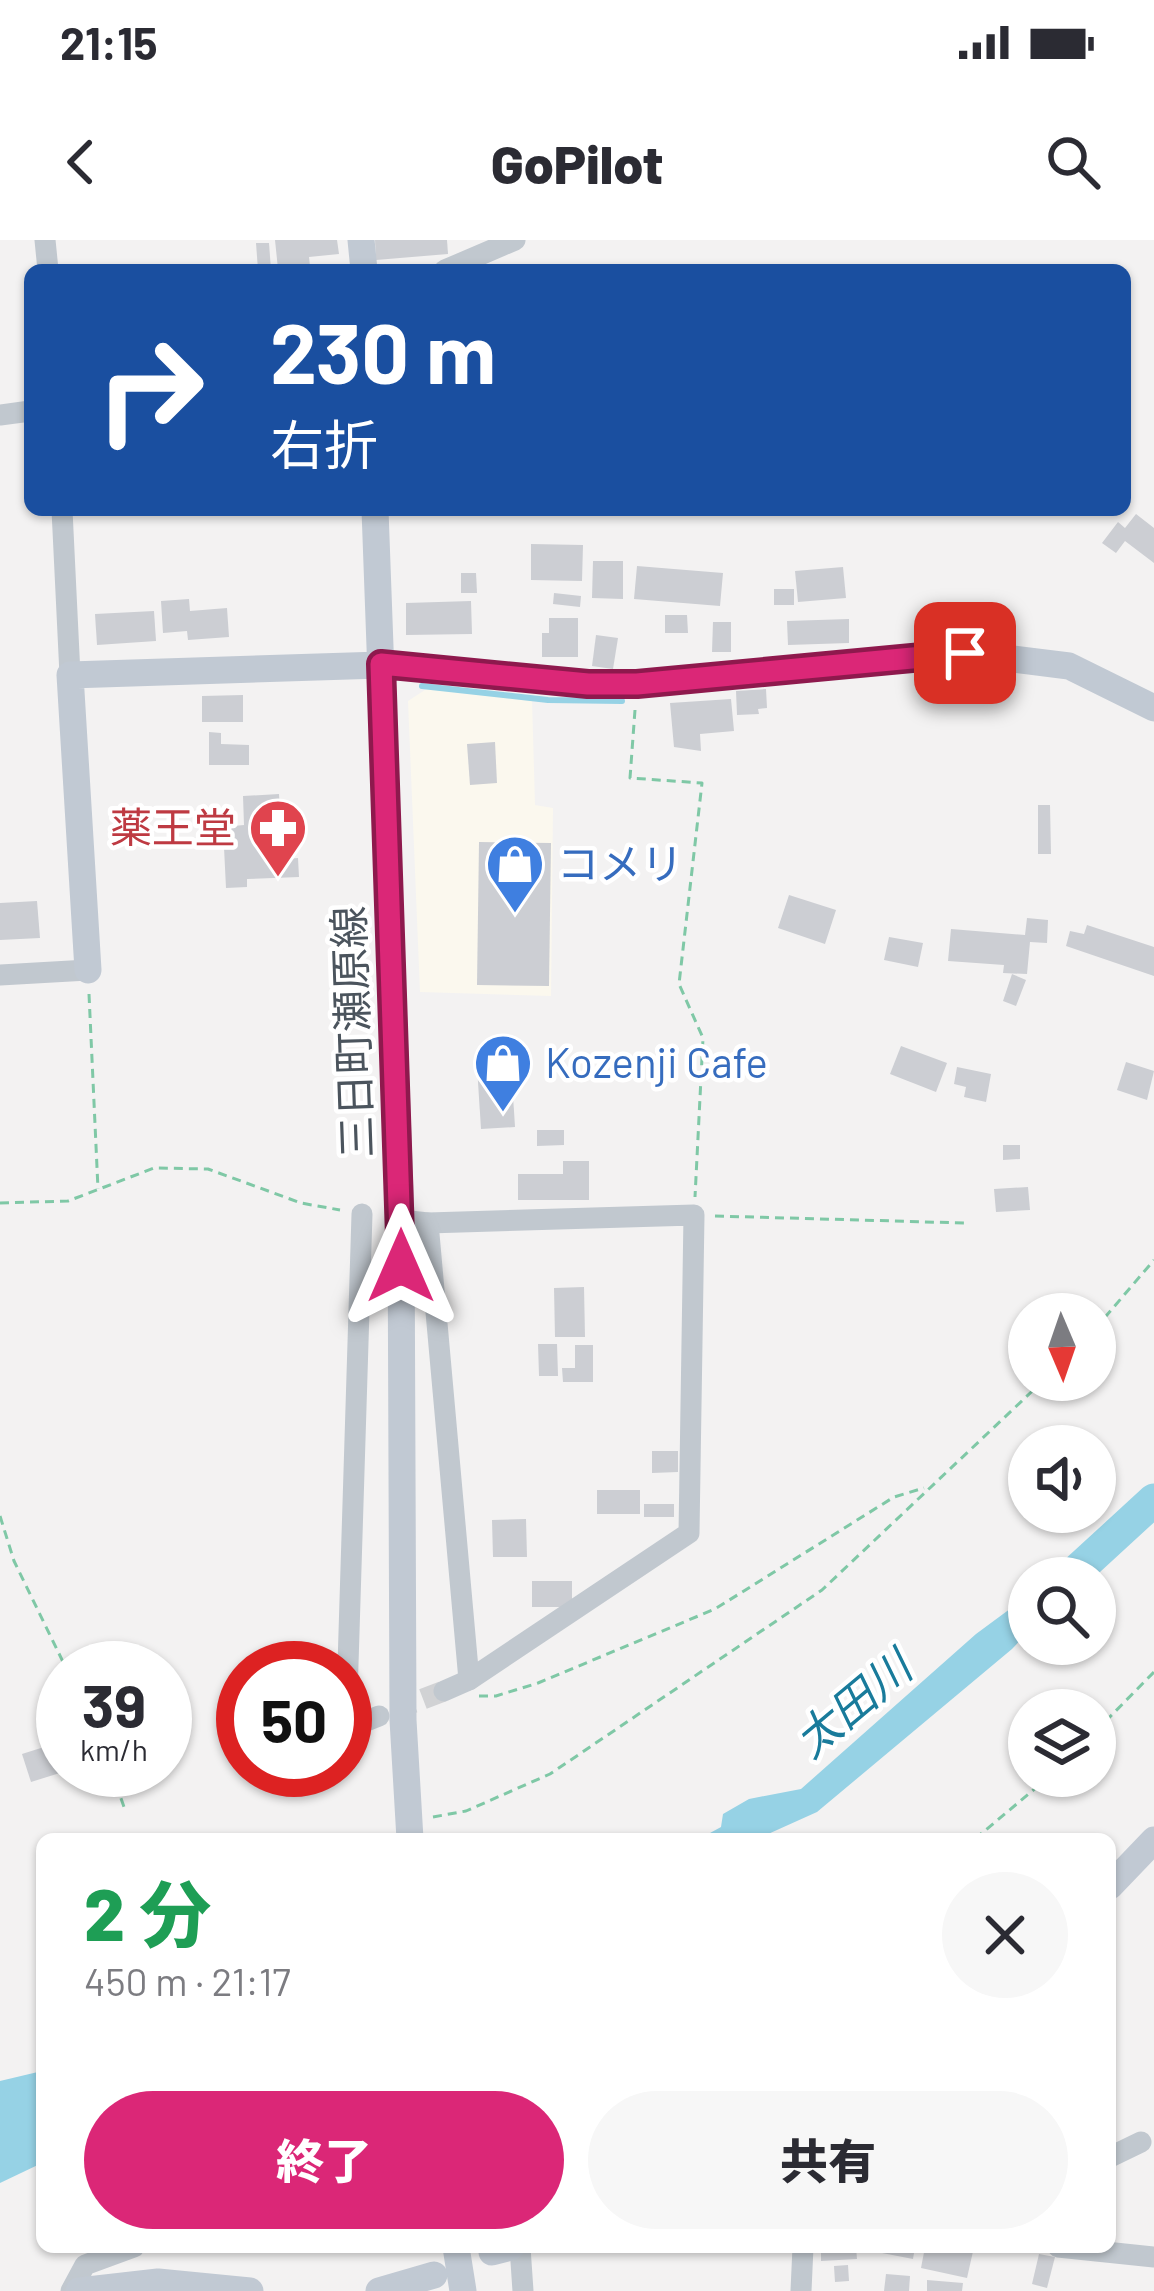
<!DOCTYPE html>
<html lang="ja">
<meta charset="utf-8">
<style>
body{margin:0;font-family:Barlow,"Noto Sans JP",sans-serif;background:#f7f7f7;color:#2b2b33;height:100vh;display:flex;flex-direction:column;font-size:45px;white-space:nowrap}
*{box-sizing:border-box;margin:0}
p{font-size:39px;color:#7c7c81}
.icon{flex:none;width:66px;height:66px;fill:none;stroke:currentColor;stroke-width:2;stroke-linecap:round;stroke-linejoin:round}
.map{position:relative;flex:1;overflow:hidden}
.sheet{position:absolute;left:36px;top:1593px;width:1080px;height:420px;display:flex;flex-direction:column;background:#fff;border-radius:18px;box-shadow:0 3px 9px #0004}
.sheet>*{flex:none}
.banner{position:absolute;left:24px;top:24px;width:1107px;height:252px;border-radius:18px;box-shadow:0 3px 9px #0004;background:#1a4fa0;color:#fff;overflow:hidden}
.needle{width:78px;rotate:178deg}
.controls{position:absolute;left:1008px;top:1053px;display:grid;gap:24px}
.controls a{display:grid;place-items:center;width:108px;height:108px;border-radius:50%;background:#fff;box-shadow:0 3px 9px #0004;font-size:60px}
.speed{position:absolute;left:36px;top:1401px;display:flex;gap:24px;font-size:60px;font-weight:700;text-align:center}
.speed>*{display:grid;place-content:center;width:156px;height:156px;border-radius:50%;background:#fff;box-shadow:0 3px 9px #0004;line-height:1}
.speed small{font-size:30px;font-weight:400}
.speed .limit{border:18px solid #d22;background:#fff;color:#111}
.pin{position:absolute;display:grid;place-items:center;width:102px;height:102px;color:#fff;margin:-51px;border-radius:24px;box-shadow:0 6px 18px #0006}
.me{position:absolute;width:132px;margin:-66px;rotate:0deg;stroke-linejoin:round;filter:drop-shadow(0 0 9px #0008)}
.turn{display:flex;align-items:center;gap:42px;height:252px;padding:0 48px;font-size:54px}
.turn .icon{width:156px;height:156px;stroke-width:2.5}
.turn b{display:block;font-size:84px;line-height:102px}
.round{display:grid;place-items:center;flex:none;width:126px;height:126px;border-radius:63px;background:#f7f7f7}
.headline{display:flex;align-items:center;justify-content:space-between;height:204px;padding:0 48px}
h1{font-size:72px;font-weight:800;line-height:90px;color:#1e9e55}
.primary-button{display:flex;gap:24px;margin-top:auto;padding:24px 48px}
.primary-button a{flex:1;height:138px;border-radius:72px;background:#db2777;color:#fff;font-size:48px;font-weight:800;line-height:138px;text-align:center}
.primary-button a+a{background:#f7f7f7;color:#2b2b33}
.status{display:flex;justify-content:space-between;align-items:center;height:84px;padding:0 60px;background:#fff;direction:ltr}
.status svg{height:33px;fill:currentColor}
header{display:flex;justify-content:space-between;align-items:center;height:156px;padding:0 48px;background:#fff;font-size:54px;font-weight:800}
.map>svg:first-child{display:block}
.commercial{fill:#fbf8ee}
.water{fill:#96d2e5}
.lines{fill:none;stroke-linecap:round;stroke-linejoin:round}
.stream{stroke:#96d2e5;stroke-width:6}
.river{stroke:#96d2e5;stroke-width:33}
.building{fill:#ccced3}
.street-tunnel{stroke:#d1d2d4;stroke-width:21;stroke-dasharray:21 10;stroke-linecap:butt}
.path{stroke:#7fc8a6;stroke-width:3;stroke-dasharray:9 6;stroke-linecap:butt}
.street{stroke:#c1c8cf;stroke-width:21}
.secondary{stroke:#c1c9d3;stroke-width:27}
.route-casing{stroke:#8e194d;stroke-width:30}
.route{stroke:#db2777;stroke-width:21}
.labels{text-anchor:middle;stroke-width:9;stroke-linejoin:round;paint-order:stroke}
.health-label{font-size:42px;fill:#be3a42;stroke:#fff;text-anchor:end}
.shop-label{font-size:42px;fill:#366cbe;stroke:#fff;text-anchor:start}
.street-label{font-size:42px;fill:#4b545d;stroke:#fff}
.water-label{font-size:45px;font-style:italic;fill:#197b9b;stroke:#fff}
</style>
<div class="status"><b>21:15</b><svg viewBox="0 0 49 12"><path d="M0 12V9h3v3zM5 12V6h3v6zM10 12V3h3v9zM15 12V0h3v12zM26 1h20v11H26zM47 4h2v5h-2z"/></svg></div>
<header><svg class="icon" aria-label="back" viewBox="0 0 24 24"><path d="M15 5l-7 7 7 7"/></svg>GoPilot<svg class="icon" aria-label="search" viewBox="0 0 24 24"><circle cx="10" cy="10" r="6"/><path d="M15 15l6 6"/></svg></header>
<div class="map">
<svg width="1154" height="2051" viewBox="0 0 1154 2051">
<rect width="100%" height="100%" fill="#f3f2f2"/>
<polygon class="commercial" points="428,448 532,459 535,565 553,568 551,756 420,752 408,461"/>
<g class="water">
<polygon points="1029,1355 1029,1391 1012,1409 817,1572 757,1599 699,1599 721,1587 723,1574 749,1559 801,1549 976,1394"/>
<polygon points="42,1831 42,1923 0,1943 0,1841"/>
</g>
<g class="lines">
<polyline class="stream" points="422,446 548,460 622,461"/>
<polyline class="river" points="1069,1338 1154,1260"/>
</g>
<g class="building">
<polygon points="275,0 337,0 339,14 309,17 310,26 278,29"/>
<polygon points="375,0 447,0 448,14 376,20"/>
<polygon points="256,3 269,3 271,30 258,30"/>
<polygon points="1136,274 1154,288 1154,323 1125,301 1116,313 1102,303 1118,282 1125,288"/>
<polygon points="531,304 583,305 582,341 531,340"/>
<polygon points="593,321 623,321 623,359 592,358"/>
<polygon points="637,326 723,333 720,366 634,359"/>
<polygon points="843,327 846,358 798,362 795,331"/>
<polygon points="461,333 476,333 477,353 461,353"/>
<rect x="774" y="349" width="20" height="16"/>
<polygon points="554,353 581,356 580,367 553,364"/>
<polygon points="189,359 190,371 227,368 229,397 188,400 187,391 163,393 161,361"/>
<polygon points="471,361 472,394 406,395 406,363"/>
<polygon points="154,371 156,401 97,405 95,374"/>
<polygon points="665,375 687,375 688,393 665,393"/>
<polygon points="549,378 578,378 578,417 542,417 542,393 549,393"/>
<polygon points="849,379 849,403 788,405 787,381"/>
<polygon points="713,382 731,382 731,412 712,412"/>
<polygon points="596,395 618,398 613,429 592,426"/>
<polygon points="766,449 767,468 758,469 759,474 737,475 736,451"/>
<polygon points="243,455 243,482 202,482 202,456"/>
<polygon points="731,459 734,491 700,494 701,511 674,507 670,463"/>
<polygon points="209,492 221,493 221,504 249,505 249,525 209,525"/>
<polygon points="495,502 497,543 470,545 467,504"/>
<polygon points="279,554 282,604 286,619 298,618 299,637 247,639 247,647 226,648 223,587 244,585 243,556"/>
<polygon points="1038,565 1050,565 1051,614 1038,614"/>
<polygon points="479,602 551,603 549,746 477,745"/>
<polygon points="789,655 836,670 825,704 778,688"/>
<polygon points="37,661 40,698 0,700 0,663"/>
<polygon points="1027,678 1048,680 1047,703 1030,702 1027,734 1003,733 1004,725 948,721 951,689 1025,695"/>
<polygon points="1087,685 1154,707 1154,736 1066,706 1070,691 1084,694"/>
<polygon points="889,697 923,703 918,727 884,720"/>
<polygon points="1012,734 1026,740 1016,766 1003,761"/>
<polygon points="901,806 947,823 936,852 890,834"/>
<polygon points="510,809 515,887 481,889 476,811"/>
<polygon points="1126,822 1154,831 1147,860 1117,850"/>
<polygon points="957,827 991,834 986,862 964,857 966,847 954,844"/>
<polygon points="537,890 564,890 564,905 537,906"/>
<polygon points="1003,905 1020,905 1020,919 1003,920"/>
<polygon points="563,921 589,921 589,960 518,960 518,934 563,934"/>
<polygon points="1028,947 1030,970 996,972 994,949"/>
<polygon points="584,1047 585,1097 555,1097 554,1048"/>
<polygon points="538,1104 557,1104 558,1136 539,1136"/>
<polygon points="575,1105 593,1105 593,1142 563,1142 562,1128 575,1128"/>
<polygon points="652,1211 678,1211 678,1232 652,1233"/>
<rect x="597" y="1250" width="43" height="24"/>
<rect x="644" y="1264" width="30" height="13"/>
<polygon points="526,1279 527,1317 493,1317 492,1280"/>
<rect x="532" y="1341" width="40" height="26"/>
<polygon points="63,1501 63,1532 31,1542 22,1514"/>
<polygon points="821,2007 856,2007 857,2019 821,2021"/>
<polygon points="883,2007 915,2007 913,2019 882,2013"/>
<polygon points="925,2007 974,2007 967,2038 921,2028"/>
<polygon points="1039,2014 1055,2017 1047,2048 1032,2044"/>
<polygon points="848,2025 849,2041 835,2042 834,2026"/>
<polygon points="886,2034 910,2036 909,2051 884,2051"/>
<polygon points="927,2040 963,2043 962,2051 927,2051"/>
</g>
<g class="lines">
<polyline class="street-tunnel" points="394,1470 444,1451"/>
<g class="path">
<polyline points="635,470 630,538 702,543 679,744 703,798 695,957"/>
<polyline points="89,754 98,949"/>
<polyline points="0,963 68,961 154,928 208,929 301,963 340,970"/>
<polyline points="715,976 965,983"/>
<polyline points="1095,1089 1154,1020"/>
<polyline points="0,1276 14,1321 66,1428"/>
<polyline points="479,1456 496,1456 538,1443 715,1369 894,1257 924,1248"/>
<polyline points="1095,1492 1154,1432"/>
<polyline points="111,1530 124,1567"/>
<polyline points="433,1577 466,1571 550,1534 822,1350 1044,1140"/>
<polyline points="975,1599 1050,1536"/>
</g>
<g class="street">
<polyline points="45,0 48,30"/>
<polyline points="445,30 515,0"/>
<polyline points="0,175 30,171"/>
<polyline points="62,270 70,435"/>
<polyline points="0,735 88,730"/>
<polyline points="362,974 346,1489 379,1476"/>
<polyline points="401,980 428,983 694,975 689,1293 469,1440 444,1451"/>
<polyline points="428,983 469,1440"/>
<polyline points="1110,1917 1141,1902"/>
<polyline points="520,2007 523,2051"/>
<polyline points="1058,2007 1154,2017"/>
<polyline points="71,2051 85,2025 134,2007"/>
<polyline points="801,2051 803,2007"/>
</g>
<g class="secondary">
<polyline points="361,0 364,30"/>
<polyline points="375,270 401,980 403,1480 410,1599"/>
<polyline points="88,730 70,435 381,425 588,444 637,444 965,413 1069,426 1154,468"/>
<polyline points="1110,1646 1154,1600"/>
<polyline points="456,2007 463,2051"/>
<polyline points="492,2012 511,2007"/>
<polyline points="79,2051 158,2042 250,2051"/>
<polyline points="379,2051 434,2035"/>
</g>
</g>
<g class="lines">
<g class="route-casing">
<polyline id="route" points="401,1026 381,424 588,444 637,444 965,413"/>
</g>
<use href="#route" class="route"/>
</g>
<defs>
<g id="pharmacy-pin" transform="scale(3)"><path d="M0 17L-7.5 6A9.5 9.5 0 1 1 7.5 6Z" fill="#e0444e" stroke="#fff"/><path d="M-2-6h4v4h4v4h-4v4h-4v-4h-4v-4h4Z" fill="#fff"/></g>
<g id="shop-pin" transform="scale(3)"><path d="M0 17L-7.5 6A9.5 9.5 0 1 1 7.5 6Z" fill="#3f7fe0" stroke="#fff"/><path d="M-5-2.5h2.3a2.7 3.5 0 0 1 5.4 0H5L5.5 6h-11ZM-1.5-2.5h3a1.5 2.3 0 0 0-3 0Z" fill="#fff"/></g>
</defs>
<g fill-rule="evenodd">
<use href="#pharmacy-pin" x="278" y="588"/>
<use href="#shop-pin" x="515" y="624"/>
<use href="#shop-pin" x="503" y="823"/>
</g>
<g class="labels">
<g class="health-label">
<text x="236" y="603">薬王堂</text>
</g>
<g class="shop-label">
<text x="557" y="639">コメリ</text>
<text x="545" y="838">Kozenji Cafe</text>
</g>
<g class="street-label">
<text transform="translate(353 792) rotate(-92)" y="15">三日町瀬原線</text>
</g>
<g class="water-label">
<text transform="translate(853 1464) rotate(-40)" y="16">太田川</text>
</g>
</g>
</svg>
<div class="controls">
<a><svg class="needle" viewBox="-14 -14 28 28"><path d="M0-13l5 13h-10z" fill="#e53935"/><path d="M0 13l5-13h-10z" fill="#7c7c81"/></svg></a>
<a><svg class="icon" aria-label="sound" viewBox="0 0 24 24"><path d="M4 9h4l5-4v14l-5-4H4zM17 9q2 3 0 6"/></svg></a>
<a><svg class="icon" aria-label="search" viewBox="0 0 24 24"><circle cx="10" cy="10" r="6"/><path d="M15 15l6 6"/></svg></a>
<a><svg class="icon" aria-label="layers" viewBox="0 0 24 24"><path d="M12 4l9 5-9 5-9-5zM3 14l9 5 9-5"/></svg></a>
</div>
<div class="speed"><div>39<small>km/h</small></div><div class="limit">50</div></div>
<div class="pin" style="left:965px;top:413px;background:#d93025"><svg class="icon" aria-label="arrive" viewBox="0 0 24 24"><path d="M6 21V4h12l-3 4 3 4H6"/></svg></div>
<svg class="me" style="left:401px;top:1026px" viewBox="-20 -20 40 40"><path d="M0-17L14 15 0 8-14 15z" fill="#db2777" stroke="#fff" stroke-width="4"/></svg>
<div class="banner">
<div class="turn"><svg class="icon" aria-label="right" viewBox="0 0 24 24"><path d="M7 20v-9h11M14 6l5 5-5 5"/></svg><div><b>230 m</b>右折</div></div>
</div>
<section class="sheet">
<div class="headline"><div><h1>2 分</h1><p>450 m · 21:17</p></div><a class="round"><svg class="icon" aria-label="close" viewBox="0 0 24 24"><path d="M6 6l12 12M18 6L6 18"/></svg></a></div>
<div class="primary-button"><a>終了</a><a>共有</a></div>
</section>
</div>
